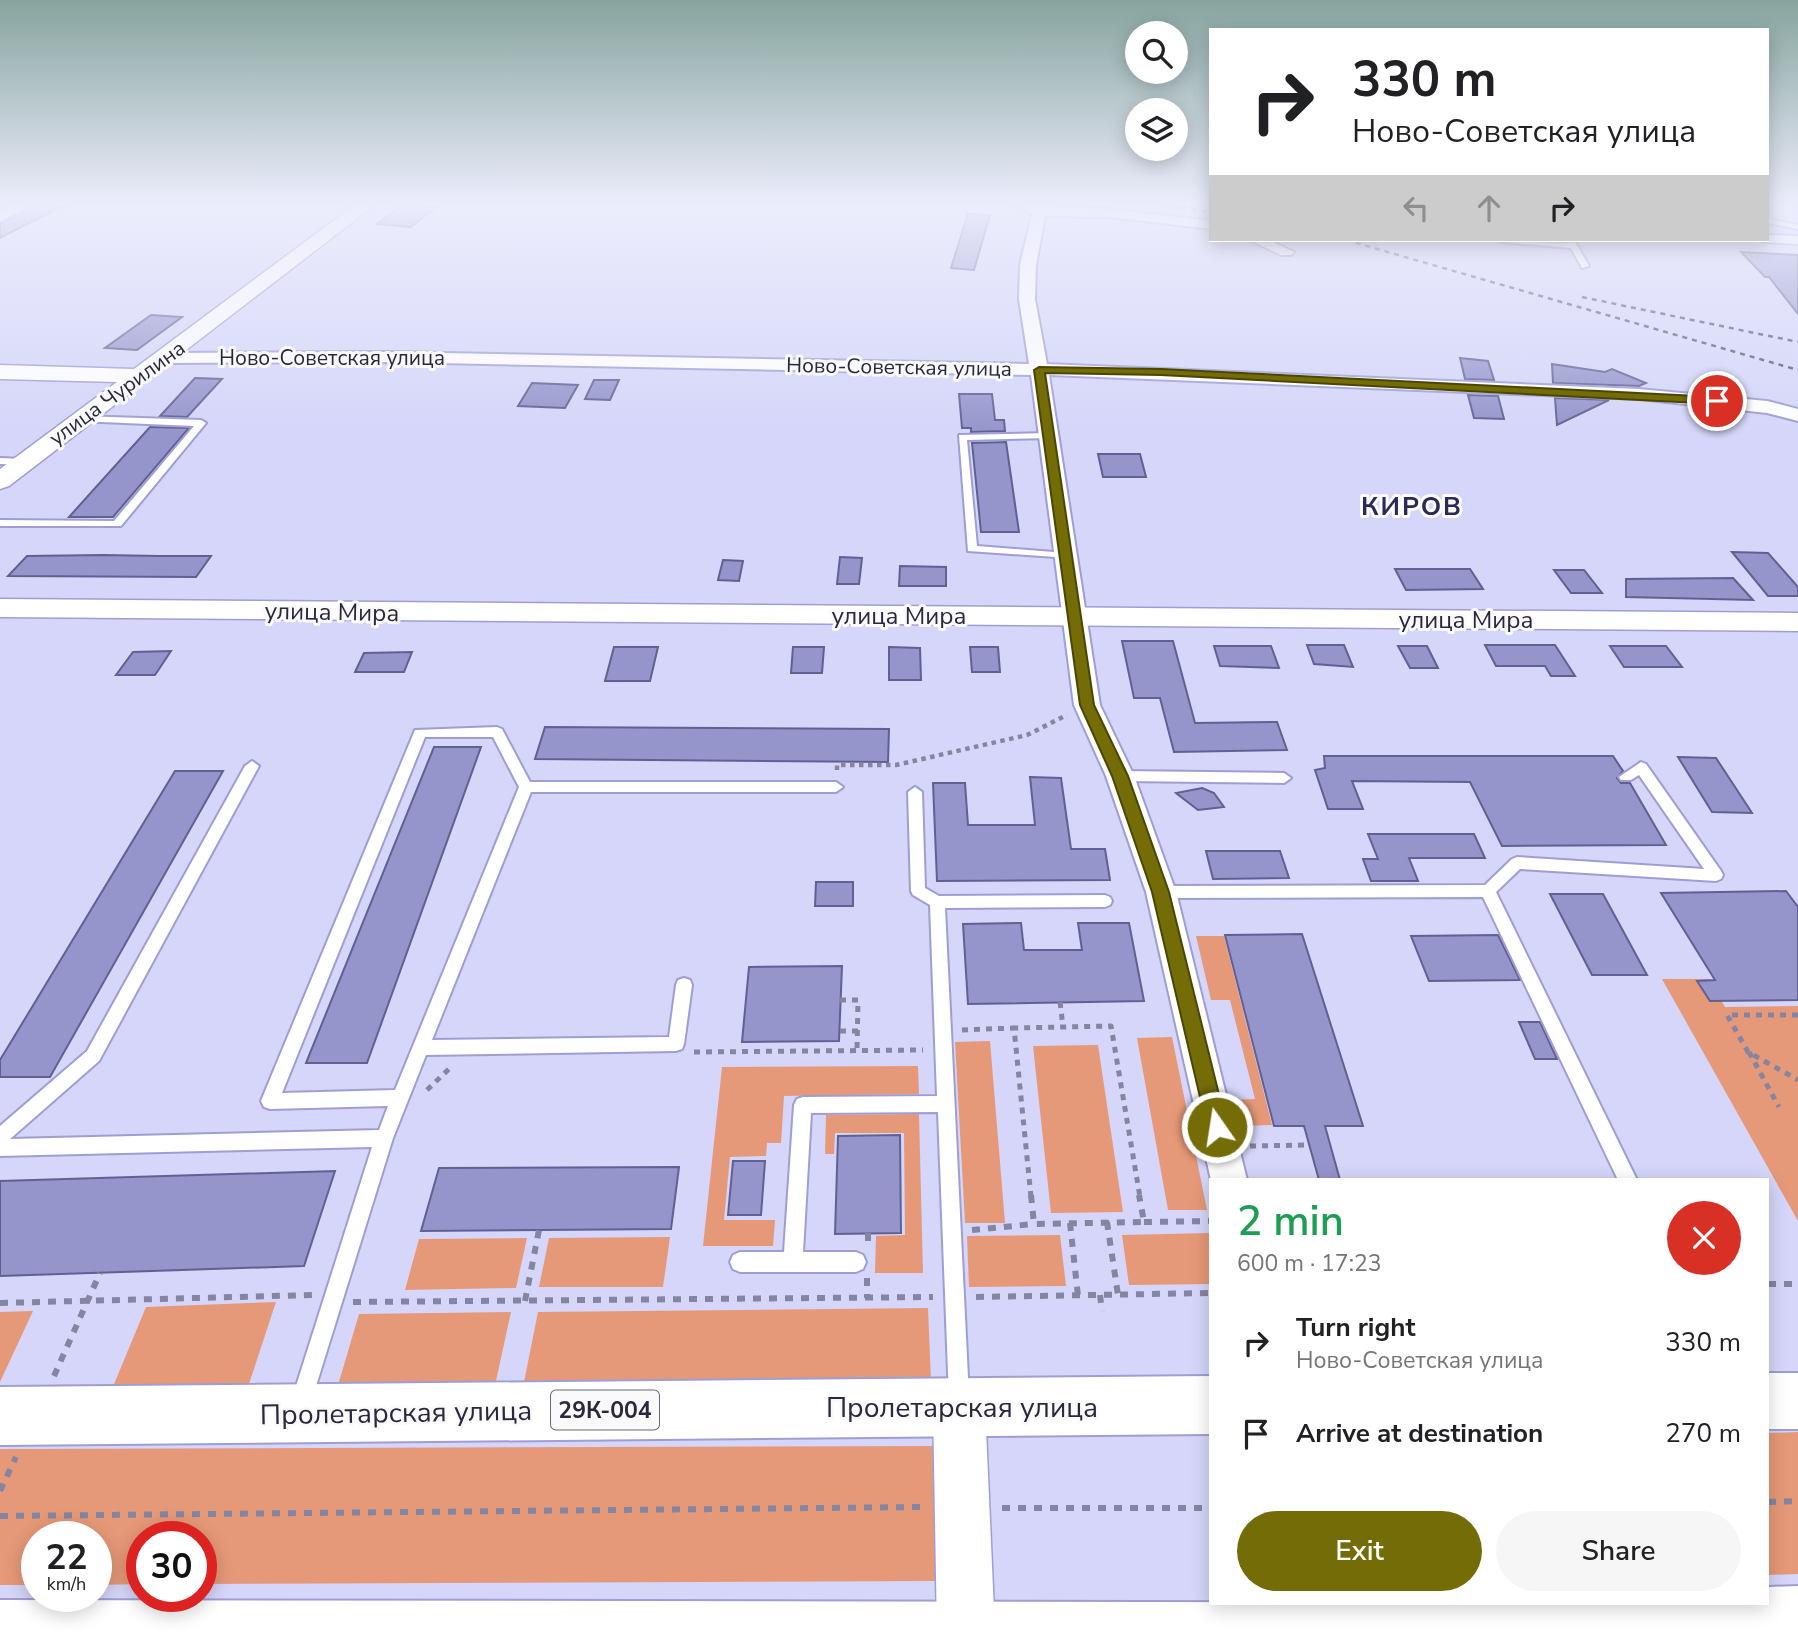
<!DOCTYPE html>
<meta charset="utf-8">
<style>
body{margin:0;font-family:"Nunito Sans",sans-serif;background:#f6f6f6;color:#202124;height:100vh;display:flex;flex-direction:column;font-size:26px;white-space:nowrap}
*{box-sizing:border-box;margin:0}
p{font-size:23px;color:#757577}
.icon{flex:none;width:38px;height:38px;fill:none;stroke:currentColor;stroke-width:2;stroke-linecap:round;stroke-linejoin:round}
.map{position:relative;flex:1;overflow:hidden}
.sheet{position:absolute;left:1209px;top:1178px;width:560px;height:427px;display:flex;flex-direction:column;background:#fff;border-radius:0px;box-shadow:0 4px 18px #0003}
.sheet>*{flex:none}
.guide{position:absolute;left:1209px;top:28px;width:560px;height:214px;border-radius:0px;box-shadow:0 4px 18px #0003;background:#fff;color:#202124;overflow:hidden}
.tools{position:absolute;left:1125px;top:21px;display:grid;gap:14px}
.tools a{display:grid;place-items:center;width:63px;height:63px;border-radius:50%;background:#fff;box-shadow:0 4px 18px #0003;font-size:35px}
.speed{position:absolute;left:21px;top:1521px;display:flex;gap:14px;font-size:35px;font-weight:700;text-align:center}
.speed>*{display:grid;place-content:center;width:91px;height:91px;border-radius:50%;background:#fff;box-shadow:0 4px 18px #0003;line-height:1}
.speed small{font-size:18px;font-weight:400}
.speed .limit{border:10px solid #d22;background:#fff;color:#111}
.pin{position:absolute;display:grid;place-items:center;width:60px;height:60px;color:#fff;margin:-30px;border:4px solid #fff;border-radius:50%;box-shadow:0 2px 7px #0007}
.me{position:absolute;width:77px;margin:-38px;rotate:347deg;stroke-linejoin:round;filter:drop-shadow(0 0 5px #0008)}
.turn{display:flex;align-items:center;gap:24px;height:147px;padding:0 28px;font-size:32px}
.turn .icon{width:91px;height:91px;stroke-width:2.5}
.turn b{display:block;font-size:49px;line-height:60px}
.lanes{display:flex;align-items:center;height:66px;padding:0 28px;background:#0003;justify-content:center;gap:35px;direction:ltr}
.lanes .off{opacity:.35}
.round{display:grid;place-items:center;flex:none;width:74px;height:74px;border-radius:37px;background:#f6f6f6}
.overview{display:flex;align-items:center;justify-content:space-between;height:119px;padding:0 28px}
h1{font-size:42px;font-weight:600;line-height:52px;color:#1e9e55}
.cta{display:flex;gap:14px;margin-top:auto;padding:14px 28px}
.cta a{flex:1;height:80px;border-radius:42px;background:#746c07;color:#fff;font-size:28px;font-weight:600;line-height:80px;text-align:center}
.cta a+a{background:#f6f6f6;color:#202124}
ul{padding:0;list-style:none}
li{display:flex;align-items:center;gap:21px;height:91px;padding:0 28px}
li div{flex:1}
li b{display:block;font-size:26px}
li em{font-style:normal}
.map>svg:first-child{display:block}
.green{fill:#e69978}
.building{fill:#9595cc;stroke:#616093;stroke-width:2}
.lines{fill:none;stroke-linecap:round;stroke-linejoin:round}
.service-casing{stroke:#9e9ed5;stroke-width:4}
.minor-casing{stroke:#9e9ed5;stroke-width:4}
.tertiary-casing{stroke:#9e9ed5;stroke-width:3}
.primary-casing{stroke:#9e9ed5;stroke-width:4}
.path-far2{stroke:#8585a2;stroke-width:4.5;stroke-dasharray:4.5 4.5;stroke-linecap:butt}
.path-far1{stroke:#8585a2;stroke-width:5;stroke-dasharray:6 6;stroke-linecap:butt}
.path{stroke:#8585a2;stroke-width:6;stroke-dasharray:8 8;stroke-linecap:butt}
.service{fill:#fff;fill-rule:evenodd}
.minor{fill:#fff;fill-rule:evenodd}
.tertiary{fill:#fff;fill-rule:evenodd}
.primary{fill:#fff;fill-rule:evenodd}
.rail{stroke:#53536c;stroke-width:2.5;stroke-dasharray:5 5;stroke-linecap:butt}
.route{fill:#746c07;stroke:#4b4605;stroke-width:2}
.labels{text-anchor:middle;stroke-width:6;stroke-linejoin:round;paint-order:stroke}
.far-street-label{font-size:21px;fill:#29283e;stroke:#fafafa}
.shield{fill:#fafafa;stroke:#686776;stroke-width:2}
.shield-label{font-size:23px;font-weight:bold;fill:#29283e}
.street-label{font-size:24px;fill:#29283e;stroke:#fafafa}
.far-district-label{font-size:26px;font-weight:bold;letter-spacing:2px;fill:#2d2957;stroke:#fafafa}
.near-street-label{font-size:28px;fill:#29283e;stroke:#fafafa}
</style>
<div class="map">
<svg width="1798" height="1634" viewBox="0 0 1798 1634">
<rect width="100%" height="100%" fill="#d5d6f9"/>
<g class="green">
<polygon points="1196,936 1224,936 1272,1125 1241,1126 1235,1100 1255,1099 1230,1000 1211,1000"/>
<polygon points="1662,979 1708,979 1725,1007 1798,1006 1798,1221"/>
<polygon points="1172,1037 1207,1210 1168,1210 1137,1038"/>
<polygon points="990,1041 1005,1223 965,1223 955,1042"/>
<polygon points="1098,1045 1123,1212 1051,1213 1033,1046"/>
<polygon points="918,1066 919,1094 784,1096 781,1143 767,1143 766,1156 730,1157 724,1220 775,1220 773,1246 703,1246 722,1067"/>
<polygon points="919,1114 923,1273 875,1273 876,1236 905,1235 904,1133 835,1133 834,1154 825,1154 826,1115"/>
<polygon points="1211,1233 1211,1284 1129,1285 1122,1235"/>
<polygon points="1060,1235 1066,1286 969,1287 967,1236"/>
<polygon points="670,1237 663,1287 539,1287 549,1238"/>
<polygon points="527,1238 516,1288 405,1290 419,1239"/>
<polygon points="276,1302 249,1384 112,1389 146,1307"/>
<polygon points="928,1308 931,1381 523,1387 538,1312"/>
<polygon points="33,1311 0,1382 0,1312"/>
<polygon points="511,1312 494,1390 336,1392 359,1314"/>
<polygon points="1798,1432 1798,1574 1768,1575 1768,1433"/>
<polygon points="935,1446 938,1581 201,1584 201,1536 142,1536 142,1584 96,1585 96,1536 37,1536 37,1585 0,1585 0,1449"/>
</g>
<g class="building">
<polygon points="37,204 66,204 0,238 0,223"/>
<polygon points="403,205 437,206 411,227 377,224"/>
<polygon points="968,214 990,215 974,270 951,268"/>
<polygon points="1741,252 1798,255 1798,314 1769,277 1765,277"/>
<polygon points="151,315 182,317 137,350 105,348"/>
<polygon points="1460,358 1488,361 1494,380 1465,379"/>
<polygon points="1552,364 1605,372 1612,369 1646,383 1639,386 1553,383"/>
<polygon points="195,378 222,379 187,417 160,416"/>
<polygon points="594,380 619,380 610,400 585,399"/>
<polygon points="532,383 578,385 565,408 518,406"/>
<polygon points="959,394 992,394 995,420 1004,420 1005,431 971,432 971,428 962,428"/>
<polygon points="1468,395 1498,396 1504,419 1474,418"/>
<polygon points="1555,398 1609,400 1557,425"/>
<polygon points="150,427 189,428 113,517 69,517"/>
<polygon points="1006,442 1019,532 981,532 972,443"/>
<polygon points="1098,454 1140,454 1146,477 1103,477"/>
<polygon points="1732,552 1768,553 1798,587 1798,596 1768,596"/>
<polygon points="103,555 159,556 211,556 196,577 8,576 27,556"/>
<polygon points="840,557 862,558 859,584 837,584"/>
<polygon points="723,560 743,561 739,581 718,580"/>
<polygon points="900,566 946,567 946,586 899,586"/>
<polygon points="1395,569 1470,569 1483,589 1406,590"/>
<polygon points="1554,570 1584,570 1602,593 1571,593"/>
<polygon points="1733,578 1753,600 1626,597 1626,579"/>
<polygon points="1122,641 1173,641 1195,723 1277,722 1287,750 1174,752 1160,698 1134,698"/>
<polygon points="1307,645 1344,645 1353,667 1314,664"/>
<polygon points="1485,645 1555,645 1575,676 1551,676 1545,666 1496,666"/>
<polygon points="1214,646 1271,646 1279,668 1220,666"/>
<polygon points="1398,646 1427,646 1438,668 1410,668"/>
<polygon points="1610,646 1666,646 1682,667 1624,667"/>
<polygon points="614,647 658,647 650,681 605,681"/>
<polygon points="793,647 824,647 822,673 791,673"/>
<polygon points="889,647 920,648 921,680 889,680"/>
<polygon points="970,647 998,647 1000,672 972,672"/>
<polygon points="171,651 155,675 116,675 133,652"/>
<polygon points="412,652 404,672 355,672 364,653"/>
<polygon points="545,727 889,729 888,762 535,759"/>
<polygon points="434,747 481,747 367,1063 306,1063"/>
<polygon points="1324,756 1613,756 1623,771 1617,778 1621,783 1630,783 1666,845 1502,846 1470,782 1352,781 1363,809 1328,809 1315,770 1325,768"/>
<polygon points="1678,757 1716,758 1752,813 1712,812"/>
<polygon points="175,771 223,771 50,1077 0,1077 0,1060"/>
<polygon points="1030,777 1061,778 1071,849 1105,849 1110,880 937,881 933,783 965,783 968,825 1035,825"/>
<polygon points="1202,788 1214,793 1224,807 1198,810 1176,793"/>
<polygon points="1368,834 1474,834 1485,858 1409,858 1418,881 1371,881 1363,859 1378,859"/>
<polygon points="1206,851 1280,851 1289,878 1213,879"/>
<polygon points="816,882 853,882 853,906 815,906"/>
<polygon points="1786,891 1798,907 1798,1000 1710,1001 1697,981 1715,980 1661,893"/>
<polygon points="1550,894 1603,894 1647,975 1592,975"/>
<polygon points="1021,923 1024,950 1082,950 1078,923 1129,923 1144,1001 968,1004 963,924"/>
<polygon points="1302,934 1363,1126 1325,1126 1340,1180 1319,1180 1304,1126 1274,1126 1225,935"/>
<polygon points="1498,935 1520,980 1429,981 1411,936"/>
<polygon points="842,966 839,1041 742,1042 749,967"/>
<polygon points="1519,1022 1540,1022 1557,1059 1535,1059"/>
<polygon points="900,1135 901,1233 835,1234 838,1136"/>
<polygon points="733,1161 765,1161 761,1215 728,1215"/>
<polygon points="679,1167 671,1229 421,1231 439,1168"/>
<polygon points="335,1171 304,1266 0,1276 0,1181"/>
</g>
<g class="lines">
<g class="service-casing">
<g id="service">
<polygon points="1768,219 1798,225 1798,229 1768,223"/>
<polygon points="1497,240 1568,243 1566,240 1574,240 1589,266 1582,268 1571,248 1501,242"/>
<polygon points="81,416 201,420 206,423 121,526 0,526 0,520 114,521 194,426 78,421 78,417"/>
<polygon points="1050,433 1055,436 1053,438 967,440 977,546 1066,553 1071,556 1070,558 968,551 959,435"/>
<polygon points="0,458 25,459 30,462 25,465 0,464"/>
<path d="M497 727 502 729 530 782H836L843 787 836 792H531L432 1040 669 1037 676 985 678 980 684 978 690 980 692 985 684 1044 682 1049 676 1051 426 1055 393 1138 311 1402 308 1409 301 1412 294 1409 291 1402 372 1147 0 1156V1126L87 1051 245 766 252 761 259 766 99 1061 10 1139 379 1130 388 1106 270 1109 264 1107 261 1101 415 730ZM425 737H493L519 787 395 1090 282 1093Z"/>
<polygon points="1641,762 1646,764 1721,871 1723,875 1721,879 1716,881 1520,869 1496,892 1637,1180 1618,1180 1483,897 1161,898 1156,896 1154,892 1156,888 1161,886 1485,885 1512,859 1517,857 1704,869 1639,775 1631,780 1621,780 1619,777"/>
<polygon points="1120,771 1284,773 1291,778 1284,783 1120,781 1113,776"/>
<polygon points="915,787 922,792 925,888 939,896 1105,895 1110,897 1112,901 1110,905 1105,907 945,908 969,1398 966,1405 959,1408 952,1405 949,1398 938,1112 811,1113 803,1252 856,1252 863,1255 866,1262 863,1269 856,1272 740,1272 733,1269 730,1262 733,1255 740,1252 784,1252 794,1105 797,1099 803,1097 937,1096 930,905 913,895 911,891 908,792"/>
</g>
</g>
<g class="minor-casing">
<g id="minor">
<polygon points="16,204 35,204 0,221 0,212"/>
<polygon points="1013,204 1110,209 1211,221 1211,229 1110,217 1045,216 1036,265 1035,299 1047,364 1639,389 1767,401 1798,409 1798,421 1767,413 1639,399 1049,375 1100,705 1134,776 1176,892 1247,1180 1211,1180 1146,892 1106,776 1074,705 1031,375 389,362 166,363 157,358 166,353 389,352 1029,364 1019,299 1020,265 1032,214"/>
<polygon points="1768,235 1798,236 1798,244 1763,242 1761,240 1768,240"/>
<polygon points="1250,240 1269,240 1294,252 1291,255 1281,255"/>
</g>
</g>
<g class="tertiary-casing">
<g id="tertiary">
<polygon points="356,204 376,204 9,486 0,489 0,469 117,382 0,379 0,365 134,369"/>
<polygon points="0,599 1798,613 1798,631 0,617"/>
<polygon points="959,1380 977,1388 985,1406 995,1634 937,1634 933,1406 941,1388"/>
</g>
</g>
<g class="primary-casing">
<g id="primary">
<rect x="1768" y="1373" width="30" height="56"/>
<polygon points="1211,1376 1211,1434 0,1445 0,1387"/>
<polygon points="1798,1586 1798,1634 0,1634 0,1600 1768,1603 1768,1587"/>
</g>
</g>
<polyline class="path-far2" points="837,770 837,765 896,765 1027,735 1067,715"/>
<g class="path-far1">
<polyline points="840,1000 858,1000 857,1050"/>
<polyline points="1060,1002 1063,1027"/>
<polyline points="1798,1015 1727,1015 1748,1052 1798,1080"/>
<polyline points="962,1030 1014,1028"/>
<polyline points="840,1031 858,1031"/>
<polyline points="694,1052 923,1050"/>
<polyline points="1749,1052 1779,1107"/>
<polyline points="427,1090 451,1067"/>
<polyline points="1250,1146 1309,1145"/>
<polyline points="1031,1197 1014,1028 1111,1026 1140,1197"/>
</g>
<g class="path">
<polyline points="1031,1195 1034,1224 1144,1222 1139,1195"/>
<polyline points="1107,1222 1118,1295"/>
<polyline points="1144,1222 1211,1221"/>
<polyline points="1070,1223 1078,1296"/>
<polyline points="972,1230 1034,1224"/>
<polyline points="868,1233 868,1245"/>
<polyline points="867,1278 867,1298"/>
<polyline points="1768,1284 1798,1284"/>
<polyline points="1100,1295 1102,1311"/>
<polyline points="976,1297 1211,1293"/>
<polyline points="525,1301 539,1230"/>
<polyline points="353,1302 933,1297"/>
<polyline points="0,1303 314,1295"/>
<polyline points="54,1376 100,1273"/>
<polyline points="0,1491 16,1457"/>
<polyline points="1768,1502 1798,1501"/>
<polyline points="1002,1508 1211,1508"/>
<polyline points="0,1516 923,1507"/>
</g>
<use href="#service" class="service"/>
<use href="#minor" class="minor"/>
<use href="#tertiary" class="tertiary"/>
<use href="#primary" class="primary"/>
<g class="rail">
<polyline points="1162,204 1211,212"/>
<polyline points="1346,240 1798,370"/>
<polyline points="1582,297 1798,342"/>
</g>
</g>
<linearGradient id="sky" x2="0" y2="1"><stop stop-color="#86a49e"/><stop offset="0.47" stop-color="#ecedfc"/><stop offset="1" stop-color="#ecedfc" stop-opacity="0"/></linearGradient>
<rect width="1798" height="433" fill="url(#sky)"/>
<polygon class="route" points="1039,367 1161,369 1717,397 1722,401 1717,404 1161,375 1045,373 1094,705 1128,776 1169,892 1227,1127 1224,1134 1217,1137 1210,1134 1207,1127 1152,892 1112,776 1080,705 1034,370"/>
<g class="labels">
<g class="far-street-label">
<text x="332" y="365">Ново-Советская улица</text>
<text transform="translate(899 367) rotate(1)" y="7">Ново-Советская улица</text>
<text transform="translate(117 393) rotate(-36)" y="7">улица Чурилина</text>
</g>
<rect class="shield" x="551" y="1390.5" width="108" height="39" rx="5"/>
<g class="shield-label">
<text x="605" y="1418">29К-004</text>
</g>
<g class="street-label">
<text transform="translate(332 612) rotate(1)" y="8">улица Мира</text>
<text x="899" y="624">улица Мира</text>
<text x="1466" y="628">улица Мира</text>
</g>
<g class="far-district-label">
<text x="1412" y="515">КИРОВ</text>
</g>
<g class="near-street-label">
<text x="962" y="1417">Пролетарская улица</text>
<text transform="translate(396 1412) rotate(-1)" y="10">Пролетарская улица</text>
</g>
</g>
</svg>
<div class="tools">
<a><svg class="icon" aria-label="search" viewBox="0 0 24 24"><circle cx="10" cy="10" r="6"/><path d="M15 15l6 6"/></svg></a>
<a><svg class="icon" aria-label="layers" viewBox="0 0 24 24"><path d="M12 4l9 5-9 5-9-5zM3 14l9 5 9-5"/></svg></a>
</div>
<div class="speed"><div>22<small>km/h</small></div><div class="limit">30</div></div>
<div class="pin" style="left:1717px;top:401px;background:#d93025"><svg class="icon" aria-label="arrive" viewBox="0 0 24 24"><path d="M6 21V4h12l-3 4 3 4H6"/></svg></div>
<svg class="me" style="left:1217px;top:1127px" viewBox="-20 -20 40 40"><circle r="17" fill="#746c07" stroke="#fff" stroke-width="3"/><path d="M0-11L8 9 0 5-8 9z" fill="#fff"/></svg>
<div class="guide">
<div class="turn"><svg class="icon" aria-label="right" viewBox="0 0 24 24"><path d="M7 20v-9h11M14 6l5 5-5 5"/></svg><div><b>330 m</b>Ново-Советская улица</div></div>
<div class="lanes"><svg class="icon off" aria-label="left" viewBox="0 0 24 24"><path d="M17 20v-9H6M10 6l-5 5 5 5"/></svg><svg class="icon off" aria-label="ahead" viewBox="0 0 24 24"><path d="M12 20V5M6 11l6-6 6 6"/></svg><svg class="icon" aria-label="right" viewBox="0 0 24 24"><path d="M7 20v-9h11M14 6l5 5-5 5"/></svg></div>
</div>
<section class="sheet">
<div class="overview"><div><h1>2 min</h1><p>600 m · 17:23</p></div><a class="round" style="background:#d93025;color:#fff"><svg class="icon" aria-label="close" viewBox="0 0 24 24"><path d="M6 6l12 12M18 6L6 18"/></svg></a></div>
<ul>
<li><svg class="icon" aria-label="right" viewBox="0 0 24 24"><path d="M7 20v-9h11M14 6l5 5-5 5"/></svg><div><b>Turn right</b><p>Ново-Советская улица</p></div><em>330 m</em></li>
<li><svg class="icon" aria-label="arrive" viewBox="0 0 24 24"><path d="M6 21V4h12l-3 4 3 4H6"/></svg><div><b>Arrive at destination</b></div><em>270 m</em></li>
</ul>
<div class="cta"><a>Exit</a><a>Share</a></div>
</section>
</div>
